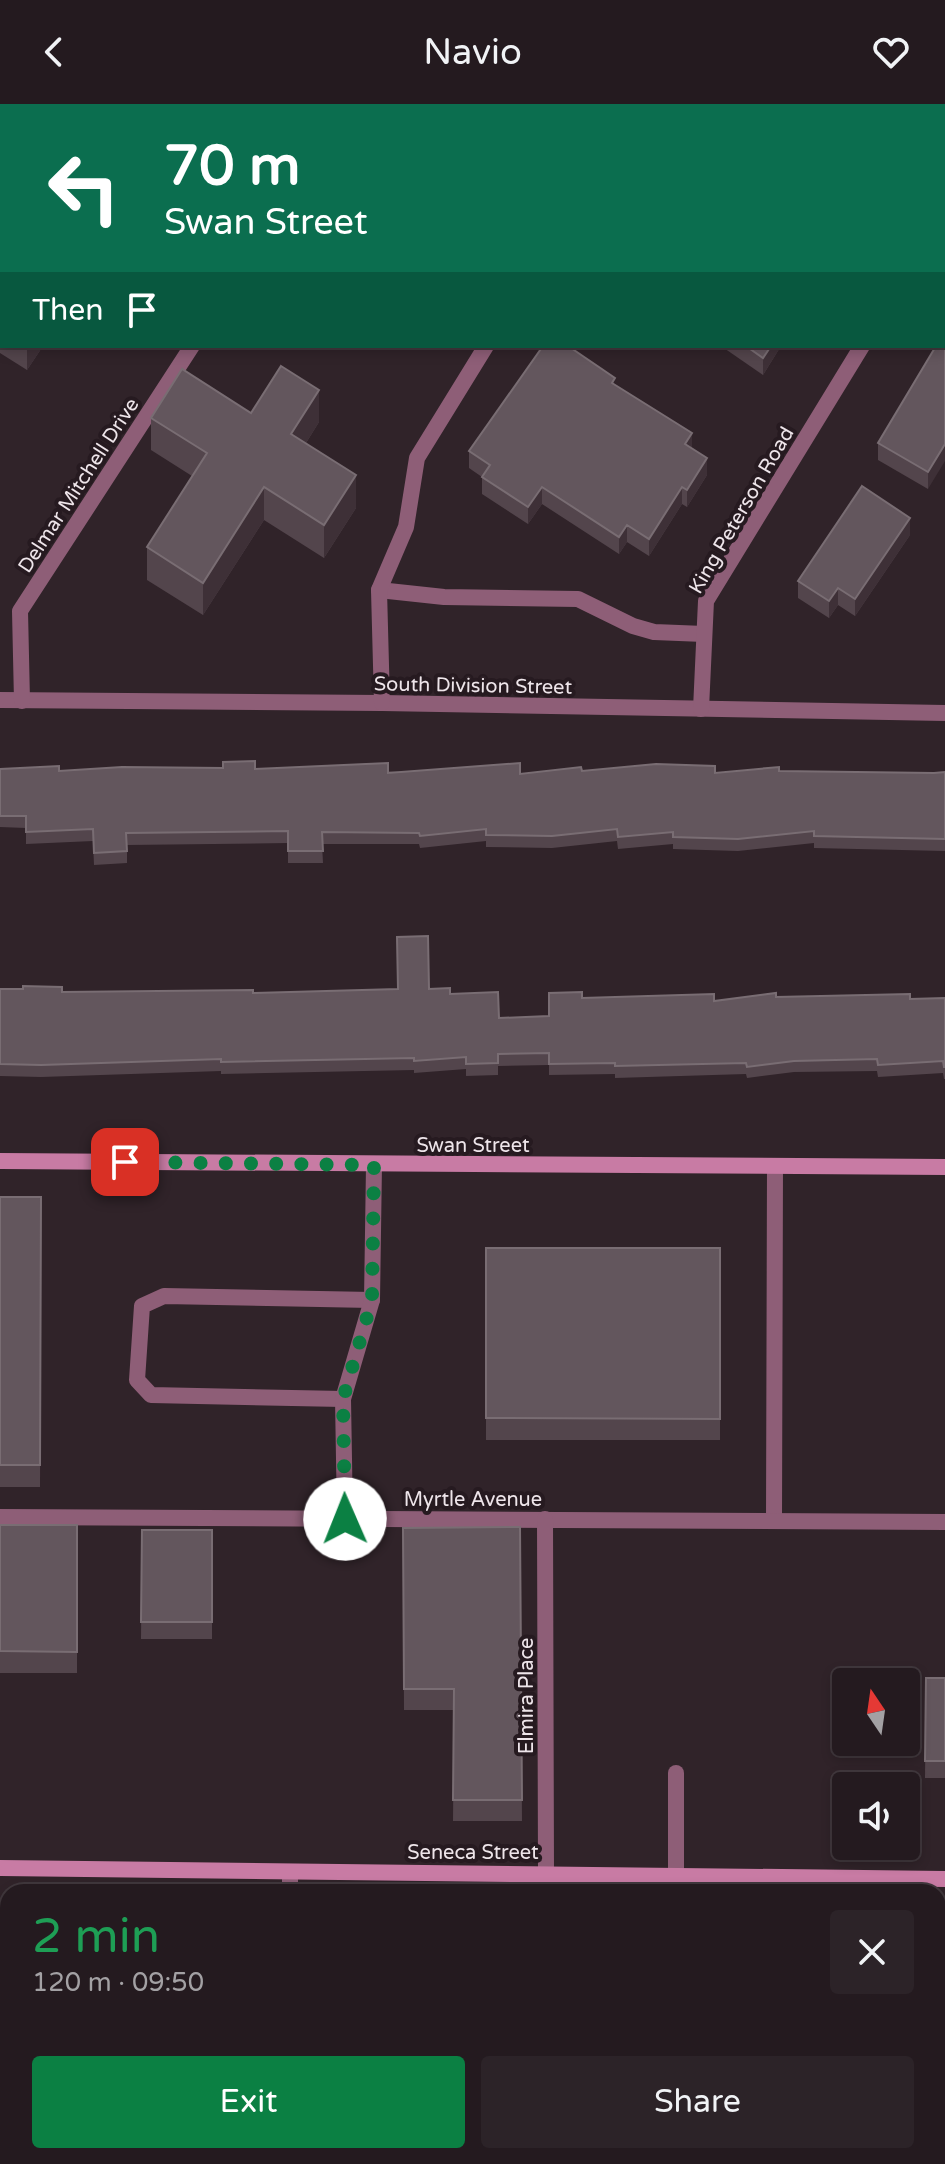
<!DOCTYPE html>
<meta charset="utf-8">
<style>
body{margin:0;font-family:"Varela Round",sans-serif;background:#2c2328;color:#f1f3f6;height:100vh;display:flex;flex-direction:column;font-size:30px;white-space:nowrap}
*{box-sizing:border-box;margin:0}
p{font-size:26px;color:#a3a1a4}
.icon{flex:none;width:44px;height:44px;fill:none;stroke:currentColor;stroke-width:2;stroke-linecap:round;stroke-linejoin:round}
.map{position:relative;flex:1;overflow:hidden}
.drawer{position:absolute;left:0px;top:1780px;width:946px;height:280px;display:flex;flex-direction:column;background:#241a1f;border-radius:24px 24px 0 0;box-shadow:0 4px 12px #0003,0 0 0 2px #41383d}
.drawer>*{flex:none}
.top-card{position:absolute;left:0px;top:0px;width:946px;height:244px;box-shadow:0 4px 12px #0003,0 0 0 2px #41383d;background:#0b6e4f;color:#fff;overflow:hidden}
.needle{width:52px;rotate:347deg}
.fabs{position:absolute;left:832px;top:1564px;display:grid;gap:16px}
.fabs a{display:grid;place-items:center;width:88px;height:88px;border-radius:8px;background:#241a1f;box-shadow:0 4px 12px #0003,0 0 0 2px #41383d;font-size:40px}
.pin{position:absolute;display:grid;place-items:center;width:68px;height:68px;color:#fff;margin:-34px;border-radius:16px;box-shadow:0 4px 12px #0006}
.me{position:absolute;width:88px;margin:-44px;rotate:359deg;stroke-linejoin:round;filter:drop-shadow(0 0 6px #0008)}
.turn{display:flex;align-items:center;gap:28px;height:168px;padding:0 32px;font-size:36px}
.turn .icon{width:104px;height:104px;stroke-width:2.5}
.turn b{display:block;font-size:56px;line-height:68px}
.then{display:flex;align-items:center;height:76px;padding:0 32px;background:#0003;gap:16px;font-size:30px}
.round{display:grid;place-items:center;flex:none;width:84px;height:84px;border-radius:8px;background:#2c2328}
.head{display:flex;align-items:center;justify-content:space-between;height:136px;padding:0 32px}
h1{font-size:48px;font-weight:600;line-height:60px;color:#1e9e55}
.primary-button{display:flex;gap:16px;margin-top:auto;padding:16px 32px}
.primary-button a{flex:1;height:92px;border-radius:8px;background:#0b8043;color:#fff;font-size:32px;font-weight:600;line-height:92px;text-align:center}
.primary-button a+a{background:#2c2328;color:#f1f3f6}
header{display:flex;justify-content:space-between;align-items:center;height:104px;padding:0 32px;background:#241a1f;font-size:36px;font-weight:600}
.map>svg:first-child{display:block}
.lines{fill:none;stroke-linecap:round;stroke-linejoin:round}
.service{stroke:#8e5e77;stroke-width:16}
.minor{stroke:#8e5e77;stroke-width:16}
.tertiary{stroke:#8e5e77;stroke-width:16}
.secondary{stroke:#c87ba4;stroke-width:16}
.wall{fill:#53454c}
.shaded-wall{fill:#3e3037}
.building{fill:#63565d;stroke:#796d73;stroke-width:2}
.route{stroke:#0b8043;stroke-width:14;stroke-dasharray:0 25.2}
.labels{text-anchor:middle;stroke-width:8;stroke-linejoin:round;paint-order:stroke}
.street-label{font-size:20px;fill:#eee5ea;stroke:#261a20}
</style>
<header><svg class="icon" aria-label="back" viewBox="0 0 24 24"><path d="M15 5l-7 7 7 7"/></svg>Navio<svg class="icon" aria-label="heart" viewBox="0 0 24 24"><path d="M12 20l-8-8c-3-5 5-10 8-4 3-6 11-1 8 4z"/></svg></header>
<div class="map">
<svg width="945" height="2060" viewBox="0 0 945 2060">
<rect width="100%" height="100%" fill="#302329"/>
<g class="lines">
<g class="service">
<polyline points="800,0 803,2"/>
<polyline points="944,90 945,90"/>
<polyline points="379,486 444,493 578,495 633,522 654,528 704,530"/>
<polyline points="343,1295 151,1291 137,1276 142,1202 164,1192 372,1196"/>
<polyline points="345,1415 343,1295 372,1196 374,1061"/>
<polyline points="774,1417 775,1062"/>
<polyline points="676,1669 676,1770"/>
</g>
<g class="minor">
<polyline points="347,2 349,0"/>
<polyline points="636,2 637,0"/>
<polyline points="944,109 945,107"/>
<polyline points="0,596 382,599 945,609"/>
<polyline points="22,597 20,507 192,242"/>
<polyline points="382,599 379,486 406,423 417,354 486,242"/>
<polyline points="701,605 706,497 862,242"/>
<polyline points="0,1413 945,1418"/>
<polyline points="545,1415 546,1768"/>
</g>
<g class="tertiary">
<polyline points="290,1788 290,1768"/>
<polyline points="288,2060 288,2052"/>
</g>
<g class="secondary">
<polyline points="0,1057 945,1063"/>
<polyline points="0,1764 945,1775"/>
</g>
</g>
<g class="wall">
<polygon points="2,24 2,111 0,110 0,27"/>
<polygon points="2,152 2,242 43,242 27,266 0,249 0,155"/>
<polygon points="721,242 781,242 763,271"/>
<polygon points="936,242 928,385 878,356 878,339"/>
<polygon points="615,281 692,345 707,371 687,403 682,400 649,452 627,438 619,450 542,400 528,420 482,390 482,373 469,364 469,347"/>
<polygon points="251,309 319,318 306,339 356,404 324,454 264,416 203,511 147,476 147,443 192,372 151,346 151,314"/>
<polygon points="910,431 855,512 838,501 829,514 798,494 798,477"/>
<polygon points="0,665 59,667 255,665 520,670 582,667 715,669 779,667 934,669 945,668 945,747 814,744 814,739 738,747 673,745 673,740 618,745 617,737 552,744 486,743 486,737 420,744 419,740 322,740 323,759 288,759 288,739 127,741 127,759 94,761 93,737 26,740 26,724 0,723"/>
<polygon points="0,885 62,888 253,889 429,885 450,890 499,914 549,912 582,894 714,897 776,893 910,895 945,894 945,975 944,975 943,969 878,973 877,967 794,968 747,974 746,970 615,974 615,970 549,971 549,961 498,962 498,971 466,972 466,965 414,969 414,966 221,970 221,967 41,973 0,972"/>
<polygon points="0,1093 41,1093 40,1383 0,1383"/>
<rect x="486" y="1144" width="234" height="192"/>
<rect x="0" y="1421" width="77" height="148"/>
<polygon points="520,1423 522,1717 453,1717 454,1606 404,1606 403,1424"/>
<polygon points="142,1426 212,1426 212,1535 141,1535"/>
<polygon points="926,1574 945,1574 945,1674 925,1674"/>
</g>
<g class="shaded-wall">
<polygon points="27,242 43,242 27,266"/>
<polygon points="771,242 781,242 763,271 763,254"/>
<polygon points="319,286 319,318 291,363 291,330"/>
<polygon points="692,329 692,346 685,340"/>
<polygon points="945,340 945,357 928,385 928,368"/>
<polygon points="707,354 707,371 687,403 687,386"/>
<polygon points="356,371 356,404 324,454 324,421"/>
<polygon points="264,383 264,416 203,511 203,479"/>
<polygon points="542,383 542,400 528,420 528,403"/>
<polygon points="682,383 682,400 649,452 649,435"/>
<polygon points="910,414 910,431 855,512 855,495"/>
<polygon points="627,421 627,438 619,450 619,433"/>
<polygon points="838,484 838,501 829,514 829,497"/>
</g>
<g class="building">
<polygon points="690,0 716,0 719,2 689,2"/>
<polygon points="2,24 2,78 0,77 0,27"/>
<polygon points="2,152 2,218 0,216 0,155"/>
<polygon points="945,238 945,340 928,368 878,339 936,242 940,245 942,242 944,242"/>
<polygon points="543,242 568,242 615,274 612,279 692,329 685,340 707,354 687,386 682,383 649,435 627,421 619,433 542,383 528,403 482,373 490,361 469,347"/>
<polygon points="746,242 771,242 763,254"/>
<polygon points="281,262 319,286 291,330 356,371 324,421 264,383 203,479 147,443 207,349 151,314 182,265 251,309"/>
<polygon points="862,382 910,414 855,495 838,484 829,497 798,477"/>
<polygon points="255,657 255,665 388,659 388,669 520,659 520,670 581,663 582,667 656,660 715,662 715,669 779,663 779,667 934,669 945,668 945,735 814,732 814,727 738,735 673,733 673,728 618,733 617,725 552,732 486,731 486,725 420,732 419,729 322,728 323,747 288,747 288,727 126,729 127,747 94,749 93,725 26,728 26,712 0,712 0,665 59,662 59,667 122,663 223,664 223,658"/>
<polygon points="428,832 429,885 450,884 450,890 498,888 499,914 549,912 549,889 582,888 582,894 714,890 714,897 776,889 776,893 910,890 910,895 945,894 945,963 944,963 943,957 878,961 877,955 794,957 747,963 746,959 615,962 615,959 549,960 549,949 498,950 498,959 466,960 466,953 414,957 414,954 221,958 221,955 41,961 0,960 0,885 23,885 23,882 62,883 62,888 253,886 253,889 398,885 397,833"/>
<polygon points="0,1093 41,1093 40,1361 0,1361"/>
<polygon points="486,1144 720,1144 720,1315 486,1314"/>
<polygon points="0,1421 77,1421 77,1548 0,1547"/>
<polygon points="520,1423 522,1696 453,1696 454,1585 404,1585 403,1424"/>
<polygon points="142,1426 212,1426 212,1518 141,1518"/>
<polygon points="926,1574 945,1574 945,1657 925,1657"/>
<polygon points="0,1901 8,1901 8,2052 173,2052 172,2060 0,2060"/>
<rect x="336" y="2052" width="569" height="8"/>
</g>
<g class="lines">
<polyline class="route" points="125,1058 374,1061 372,1196 343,1295 345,1415"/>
</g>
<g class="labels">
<g class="street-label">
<text transform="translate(78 381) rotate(-57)" y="7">Delmar Mitchell Drive</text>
<text transform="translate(741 406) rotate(-60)" y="7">King Peterson Road</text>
<text transform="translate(473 581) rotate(1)" y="7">South Division Street</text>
<text x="473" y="1048">Swan Street</text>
<text x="473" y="1402">Myrtle Avenue</text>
<text transform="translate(526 1592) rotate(-90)" y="7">Elmira Place</text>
<text x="473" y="1755">Seneca Street</text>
</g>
</g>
</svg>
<div class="fabs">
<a><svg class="needle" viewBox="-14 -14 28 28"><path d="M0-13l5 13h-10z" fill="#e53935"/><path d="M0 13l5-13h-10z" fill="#a3a1a4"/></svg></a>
<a><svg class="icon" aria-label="sound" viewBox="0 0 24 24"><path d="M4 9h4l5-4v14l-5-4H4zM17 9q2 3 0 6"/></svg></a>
</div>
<div class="pin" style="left:125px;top:1058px;background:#d93025"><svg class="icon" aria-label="arrive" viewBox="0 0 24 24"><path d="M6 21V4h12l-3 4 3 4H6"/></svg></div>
<svg class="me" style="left:345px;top:1415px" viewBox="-20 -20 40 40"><circle r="19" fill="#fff"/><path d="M0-13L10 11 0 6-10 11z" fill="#0b8043"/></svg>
<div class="top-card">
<div class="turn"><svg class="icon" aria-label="left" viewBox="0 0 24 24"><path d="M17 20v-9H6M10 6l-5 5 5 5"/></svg><div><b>70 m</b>Swan Street</div></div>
<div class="then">Then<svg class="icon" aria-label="arrive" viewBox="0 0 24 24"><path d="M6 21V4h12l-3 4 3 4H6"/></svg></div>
</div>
<section class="drawer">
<div class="head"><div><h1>2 min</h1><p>120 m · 09:50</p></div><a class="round"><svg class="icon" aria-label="close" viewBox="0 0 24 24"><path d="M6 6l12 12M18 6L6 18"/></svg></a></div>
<div class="primary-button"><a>Exit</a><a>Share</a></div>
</section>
</div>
